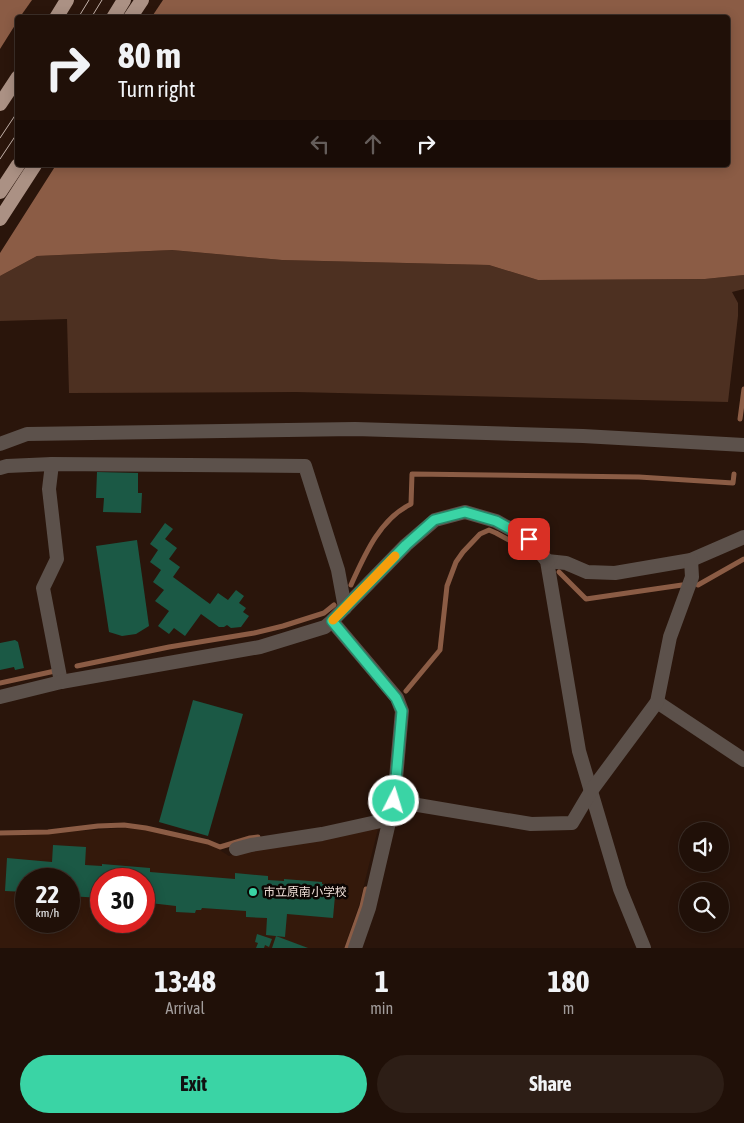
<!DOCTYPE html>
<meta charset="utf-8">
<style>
body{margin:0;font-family:"Asap Condensed","Noto Sans JP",sans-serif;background:#2d1e16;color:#f1f3f6;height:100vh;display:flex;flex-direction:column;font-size:19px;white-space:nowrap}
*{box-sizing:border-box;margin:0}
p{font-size:16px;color:#a29d9c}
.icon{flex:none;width:28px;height:28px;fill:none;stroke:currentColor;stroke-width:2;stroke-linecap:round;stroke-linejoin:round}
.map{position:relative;height:948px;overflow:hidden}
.panel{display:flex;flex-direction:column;background:#201008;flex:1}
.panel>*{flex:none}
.hud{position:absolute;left:15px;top:15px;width:715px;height:152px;border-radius:5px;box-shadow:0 2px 12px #0003,0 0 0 1px #3d3029;background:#201008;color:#f1f3f6;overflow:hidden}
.buttons{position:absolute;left:679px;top:822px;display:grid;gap:10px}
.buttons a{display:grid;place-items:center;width:50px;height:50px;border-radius:50%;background:#201008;box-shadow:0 2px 12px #0003,0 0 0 1px #3d3029;font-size:25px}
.speed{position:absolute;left:15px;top:868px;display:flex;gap:10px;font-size:25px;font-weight:700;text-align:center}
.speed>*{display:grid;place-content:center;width:65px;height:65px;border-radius:50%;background:#201008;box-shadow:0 2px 12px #0003,0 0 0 1px #3d3029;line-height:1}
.speed small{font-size:12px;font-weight:400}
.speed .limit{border:8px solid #d22;background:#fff;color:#111}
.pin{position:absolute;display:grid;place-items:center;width:42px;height:42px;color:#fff;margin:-21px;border-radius:10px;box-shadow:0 2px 8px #0006}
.me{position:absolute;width:55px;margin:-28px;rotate:5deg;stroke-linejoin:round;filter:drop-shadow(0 0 4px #0008)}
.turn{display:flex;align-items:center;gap:18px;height:105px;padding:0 20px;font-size:22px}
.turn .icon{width:65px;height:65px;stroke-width:2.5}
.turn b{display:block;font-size:35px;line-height:42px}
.lanes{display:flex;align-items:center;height:48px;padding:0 20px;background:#0003;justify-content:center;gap:25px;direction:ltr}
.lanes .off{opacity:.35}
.eta{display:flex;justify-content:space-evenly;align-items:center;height:85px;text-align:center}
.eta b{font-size:30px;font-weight:700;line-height:35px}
.primary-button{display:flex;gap:10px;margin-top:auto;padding:10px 20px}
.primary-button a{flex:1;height:58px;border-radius:30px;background:#3ad4a5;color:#111;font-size:20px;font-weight:700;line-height:58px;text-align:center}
.primary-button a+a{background:#2d1e16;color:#f1f3f6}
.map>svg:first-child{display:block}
.built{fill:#34190b;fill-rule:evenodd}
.green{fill:#4d3021}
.water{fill:#8b5c45;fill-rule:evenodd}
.pier{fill:#2a150b}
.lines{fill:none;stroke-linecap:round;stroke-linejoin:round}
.stream{stroke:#8b5c45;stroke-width:5}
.building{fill:#1b5945}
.minor{stroke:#5c514b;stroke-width:14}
.trunk{stroke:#ab9184;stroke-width:14}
.tram{stroke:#c4b3ab;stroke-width:1}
.route-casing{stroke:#268a6b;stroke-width:12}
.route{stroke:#3ad4a5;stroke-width:9}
.slow{stroke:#f59e0b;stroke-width:9}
.poi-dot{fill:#3ad4a5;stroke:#0c0502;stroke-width:2}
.labels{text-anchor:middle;stroke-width:5;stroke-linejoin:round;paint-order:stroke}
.poi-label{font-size:12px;fill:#eeded7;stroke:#0c0502;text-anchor:start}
</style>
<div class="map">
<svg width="744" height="948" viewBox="0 0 744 948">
<rect width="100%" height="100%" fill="#2a150b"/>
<path class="built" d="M379 825 359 905 344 948H0V836L125 828H141L212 845 229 856 251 849ZM26 879H69V921H26ZM101 879H144V921H101Z"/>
<polygon class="green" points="172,250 282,260 489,265 538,280 705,279 744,275 744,289 732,292 738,303 738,316 728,402 296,392 69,393 67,319 0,321 0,276 37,256"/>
<path class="water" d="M0 0H744V275L705 279 538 280 489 265 282 260 172 250 37 256 0 276ZM18 18H728V165H18Z"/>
<g class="pier">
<polygon points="32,0 163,0 151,18 20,17"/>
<polygon points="17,22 18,165 56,165 0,253 0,49"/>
</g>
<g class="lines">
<g class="stream">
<polyline points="740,419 744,389"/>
<polyline points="559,572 586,599 682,585"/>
<path d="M351 585C365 554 380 519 411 504L412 474 639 477 733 483 734 474"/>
<polyline points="698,585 744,559"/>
<polyline points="77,666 169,647 254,633 283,626 324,613 334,605"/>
<polyline points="0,683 55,671"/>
<polyline points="406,691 440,650 447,586 456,562 463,552 480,534 489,530 496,533 531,552"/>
<polyline points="0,833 48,832 98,826 124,825 146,828 208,842 220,847 250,838 258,837"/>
<polyline points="347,948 362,906 366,889"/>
</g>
</g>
<g class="building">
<polygon points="97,472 138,473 138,493 142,493 141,513 103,512 104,498 96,498"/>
<polygon points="165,523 173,529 165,539 177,548 169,559 180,567 173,577 210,604 218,593 228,600 236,590 244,596 239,603 246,608 243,612 249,616 241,627 231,628 227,625 224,627 219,627 201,614 185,636 174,628 169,634 158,626 169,611 155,601 164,590 153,582 161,570 150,562 158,550 150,544"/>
<polygon points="137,540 149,626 136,634 122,636 109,632 96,546"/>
<polygon points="15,640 18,642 24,668 15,670 14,667 0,670 0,643"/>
<polygon points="193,700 243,714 208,836 159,822"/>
<polygon points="53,845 86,847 85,865 102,866 102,864 150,868 150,872 235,879 235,873 268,876 268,880 284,881 284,879 322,882 322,884 336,885 333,918 287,914 285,937 266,935 267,918 246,917 246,911 202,908 201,910 196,910 195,913 176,912 176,906 150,903 149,910 144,910 144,879 101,879 101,898 69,896 69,879 26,879 26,892 5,891 7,858 52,862"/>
<polygon points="257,934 272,939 269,947 265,945 264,948 256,948 258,943 255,942"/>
<polygon points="276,936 308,948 272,948"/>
</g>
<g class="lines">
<g class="minor">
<polyline points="0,444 27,434 355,429 583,436 744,445"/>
<polyline points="52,464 49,489 57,559 43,588 61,682"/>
<polyline points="0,468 7,466 52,464 305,466 338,570 345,608"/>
<polyline points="547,561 566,563 587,572 615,573 691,560 744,537"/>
<polyline points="332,621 397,698 402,711 394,801 369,908 355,948"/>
<polyline points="0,697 61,682 260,647 325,627 332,621 406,545 435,520 465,512 496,521 529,539 547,561 579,751 620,889 644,948"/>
<polyline points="657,702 744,760"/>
<polyline points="394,801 531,824 572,823 591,791 657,702 670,637 692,577 691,560"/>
<polyline points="236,849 251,845 322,834 390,819"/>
</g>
<g class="trunk">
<polyline points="56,18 67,0"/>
<polyline points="113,18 124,0"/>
<polyline points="130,18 142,0"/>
<polyline points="0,104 18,77"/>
<polyline points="0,192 18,165"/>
<polyline points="0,219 35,165"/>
</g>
<g class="tram">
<polyline points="78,18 89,0"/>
<polyline points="91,18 102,0"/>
<polyline points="0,138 18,111"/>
<polyline points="0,159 18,132"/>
</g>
</g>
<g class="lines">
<g class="route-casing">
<polyline id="route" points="394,801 402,711 396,698 332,621 406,545 434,520 465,512 496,521 529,539"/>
</g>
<use href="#route" class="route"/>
<polyline class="slow" points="333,620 395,556"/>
</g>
<circle class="poi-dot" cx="253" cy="892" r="5"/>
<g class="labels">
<g class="poi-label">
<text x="263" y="896">市立原南小学校</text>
</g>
</g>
</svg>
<div class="buttons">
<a><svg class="icon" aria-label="sound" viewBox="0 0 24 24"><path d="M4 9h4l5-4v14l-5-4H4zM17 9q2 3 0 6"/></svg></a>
<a><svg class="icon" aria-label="search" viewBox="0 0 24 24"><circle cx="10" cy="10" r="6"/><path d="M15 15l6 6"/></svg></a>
</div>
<div class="speed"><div>22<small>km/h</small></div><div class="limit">30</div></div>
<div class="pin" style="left:529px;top:539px;background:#d93025"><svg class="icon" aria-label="arrive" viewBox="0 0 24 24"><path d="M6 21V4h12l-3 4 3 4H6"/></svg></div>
<svg class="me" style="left:394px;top:801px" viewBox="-20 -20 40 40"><circle r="17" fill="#3ad4a5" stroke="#fff" stroke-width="3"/><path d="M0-11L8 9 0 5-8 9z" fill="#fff"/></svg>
<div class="hud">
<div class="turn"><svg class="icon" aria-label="right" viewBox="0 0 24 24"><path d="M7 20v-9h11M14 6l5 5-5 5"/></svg><div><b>80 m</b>Turn right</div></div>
<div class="lanes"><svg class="icon off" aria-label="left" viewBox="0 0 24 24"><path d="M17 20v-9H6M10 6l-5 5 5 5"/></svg><svg class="icon off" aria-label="ahead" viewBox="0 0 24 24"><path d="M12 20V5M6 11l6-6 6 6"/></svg><svg class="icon" aria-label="right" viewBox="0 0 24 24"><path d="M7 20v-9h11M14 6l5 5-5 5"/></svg></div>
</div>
</div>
<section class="panel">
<div class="eta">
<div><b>13:48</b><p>Arrival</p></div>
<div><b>1</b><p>min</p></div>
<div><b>180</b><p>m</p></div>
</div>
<div class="primary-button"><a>Exit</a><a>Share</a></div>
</section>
